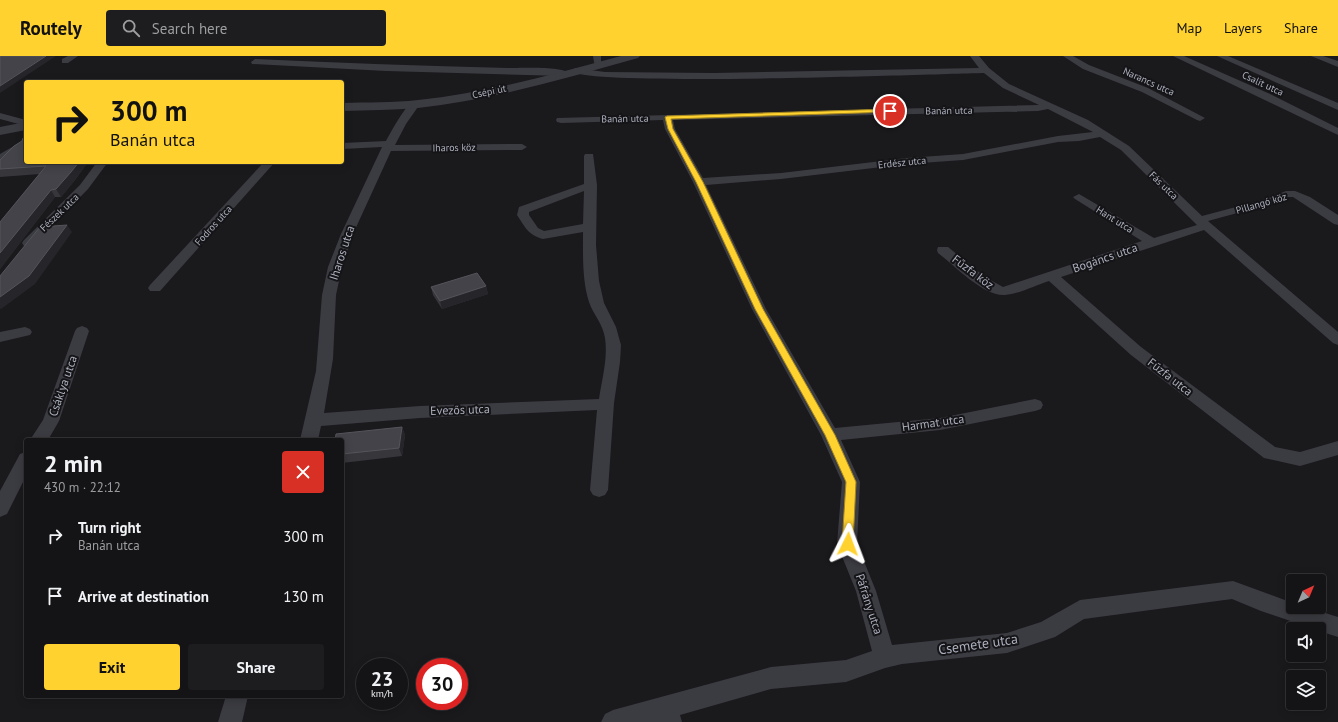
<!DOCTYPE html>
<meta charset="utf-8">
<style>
body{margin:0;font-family:"PT Sans",sans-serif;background:#1d1d1f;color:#f1f3f6;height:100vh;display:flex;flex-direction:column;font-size:15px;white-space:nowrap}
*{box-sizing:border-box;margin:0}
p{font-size:13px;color:#9d9ea1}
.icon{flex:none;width:22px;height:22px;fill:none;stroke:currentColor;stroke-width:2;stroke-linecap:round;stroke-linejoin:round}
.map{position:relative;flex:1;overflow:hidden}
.details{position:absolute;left:24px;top:382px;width:320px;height:260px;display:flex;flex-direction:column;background:#141416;border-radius:4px;box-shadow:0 2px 10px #0003,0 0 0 1px #333335}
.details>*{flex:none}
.banner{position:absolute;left:24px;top:24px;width:320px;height:84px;border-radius:4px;box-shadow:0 2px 10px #0003,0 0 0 1px #333335;background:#ffd230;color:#111;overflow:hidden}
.needle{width:26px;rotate:44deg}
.controls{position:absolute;left:1286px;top:518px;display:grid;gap:8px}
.controls a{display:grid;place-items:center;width:40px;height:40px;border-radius:4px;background:#141416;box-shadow:0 2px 10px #0003,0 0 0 1px #333335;font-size:20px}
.speed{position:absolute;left:356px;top:602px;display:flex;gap:8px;font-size:20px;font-weight:700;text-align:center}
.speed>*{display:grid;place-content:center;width:52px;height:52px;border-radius:50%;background:#141416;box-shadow:0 2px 10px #0003,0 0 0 1px #333335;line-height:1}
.speed small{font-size:10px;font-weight:400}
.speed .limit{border:6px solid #d22;background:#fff;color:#111}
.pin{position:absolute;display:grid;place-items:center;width:34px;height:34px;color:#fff;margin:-17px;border:2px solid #fff;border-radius:50%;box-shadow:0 1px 4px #0007}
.me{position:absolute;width:44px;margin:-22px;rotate:3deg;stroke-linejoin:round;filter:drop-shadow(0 0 3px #0008)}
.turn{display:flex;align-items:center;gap:14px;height:84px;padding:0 20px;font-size:18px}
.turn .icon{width:52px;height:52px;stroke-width:2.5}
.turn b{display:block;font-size:28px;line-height:34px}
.round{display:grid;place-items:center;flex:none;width:42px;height:42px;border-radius:4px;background:#1d1d1f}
.headline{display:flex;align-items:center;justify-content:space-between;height:68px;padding:0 20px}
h1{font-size:24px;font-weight:800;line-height:30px}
.cta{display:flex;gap:8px;margin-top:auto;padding:8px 20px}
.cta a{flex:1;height:46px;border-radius:4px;background:#ffd230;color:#111;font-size:16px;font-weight:800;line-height:46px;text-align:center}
.cta a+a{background:#1d1d1f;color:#f1f3f6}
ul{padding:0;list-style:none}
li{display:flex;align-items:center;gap:12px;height:60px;padding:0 20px}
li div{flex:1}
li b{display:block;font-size:15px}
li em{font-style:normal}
header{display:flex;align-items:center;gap:24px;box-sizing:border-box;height:56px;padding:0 20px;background:#ffd230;color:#111}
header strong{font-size:19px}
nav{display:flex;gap:22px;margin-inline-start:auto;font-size:14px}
.search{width:280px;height:36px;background:#1d1d1f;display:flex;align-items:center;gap:10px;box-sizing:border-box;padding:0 14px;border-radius:4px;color:#9d9ea1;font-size:15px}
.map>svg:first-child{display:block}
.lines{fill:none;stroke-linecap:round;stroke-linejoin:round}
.minor{fill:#3b3b42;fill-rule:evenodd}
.tertiary{fill:#3b3b42;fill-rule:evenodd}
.wall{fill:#37363b}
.shaded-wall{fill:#262529}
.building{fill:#434349;stroke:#54545b}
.route{fill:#ffd230;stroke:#a6881f}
.labels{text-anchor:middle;stroke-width:4;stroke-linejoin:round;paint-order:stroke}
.far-street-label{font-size:10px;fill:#acafbd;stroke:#151518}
.street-label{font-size:12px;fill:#acafbd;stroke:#151518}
.near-street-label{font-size:14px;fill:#acafbd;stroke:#151518}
</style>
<header>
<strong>Routely</strong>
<div class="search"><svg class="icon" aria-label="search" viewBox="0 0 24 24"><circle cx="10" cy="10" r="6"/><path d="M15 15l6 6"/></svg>Search here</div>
<nav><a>Map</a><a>Layers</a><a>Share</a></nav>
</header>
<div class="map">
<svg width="1338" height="666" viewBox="0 0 1338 666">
<rect width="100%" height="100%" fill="#1a1a1d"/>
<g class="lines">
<g class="minor">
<polygon points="68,0 78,0 68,7 62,7 62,3"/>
<polygon points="593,0 601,0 601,12 595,12"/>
<path d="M970 0H979L989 12 1009 28 1088 64 1129 90 1202 160 1266 143 1286 135H1295L1310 141 1338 159V169L1334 168 1293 141H1288L1274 147 1208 165 1338 276V289L1333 287 1204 174 1061 221 1141 291 1275 391 1300 396 1338 385V399L1300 410 1264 402 1131 299 1049 225C1036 229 1019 238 1005 239 984 241 954 209 938 197L937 194 938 191H948L985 221 1003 231 1142 185 1075 143 1073 141 1079 138 1154 182 1197 169 1121 94 1100 81 1079 85 1058 86 963 104 907 108 781 123 706 129 766 253 835 372 940 362 1035 343 1041 345 1043 349 1041 353 1035 355 940 374 841 384 860 426 857 488 876 535 892 589 1007 577 1041 566 1080 544 1233 525 1293 547V551H1306L1338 561V581L1319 575V573H1314L1261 555 1232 543 1084 563 1055 581 1007 597 902 608 885 612 846 626 771 633 680 659 682 666H601L605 658 613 654 771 611 846 604 872 595 856 535 837 488 842 426 821 379 752 253 693 126 665 73 663 64 561 67 557 66 556 64 557 62 1039 49 1003 32 984 17C936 18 586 31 571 15L575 12 605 16 714 17 979 12ZM1048 53 1093 76 1058 80 963 98 907 102 781 117 703 122 675 73 673 64 1038 55Z"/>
<polygon points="1063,0 1073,0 1089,9 1148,32 1205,62 1200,65 1197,64 1142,36 1083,13"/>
<polygon points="1173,0 1184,0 1270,38 1338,72 1338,79"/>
<polygon points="1217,0 1228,0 1338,47 1338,54"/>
<polygon points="1311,0 1323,0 1338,5 1338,11"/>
<path d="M255 3C340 7 424 10 508 12 520 12 562 10 568 17L564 20 386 15 252 8 251 6Z"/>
<path d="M415 45 420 48 406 68 395 89 522 88 527 91 522 94 391 95 353 178 342 211 336 239 333 303 324 357 420 350 599 343C602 323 608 302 605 282 603 268 593 258 589 246 582 224 583 198 583 176L543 183C528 179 525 171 517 159L519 151 584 128V100L585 98H593L597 129 596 189 599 225 604 247 616 271 621 289 620 306 614 347 608 434 605 439 599 441 593 439 590 434 597 354 420 362 321 370 318 384H300L316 315 322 239 328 211 341 178 382 91 342 93V87L386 85C391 76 406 47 415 45ZM584 135 583 168 544 175 538 172 529 159V156Z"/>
<polygon points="0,57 26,64 26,70 0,63"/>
<polygon points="26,83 26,91 0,106 0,98"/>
<polygon points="97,106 108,106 88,133 32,190 24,190 22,187 24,184 80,129"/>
<polygon points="264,106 275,106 160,235 150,235 148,232 150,229"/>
<polygon points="82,270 87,272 89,275 59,365 48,384 30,384 43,364 75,275 77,272"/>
<polygon points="25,271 30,273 32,276 30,279 0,286 0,276"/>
<polygon points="26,396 26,420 7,458 0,461 0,435 20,398"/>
<polygon points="226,640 248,640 242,666 218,666"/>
</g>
<g class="tertiary">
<path d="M621 0H640L638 2C566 22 493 44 418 52 393 54 367 54 342 55V47C367 46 393 47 418 44 487 37 555 18 621 0Z"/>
<polygon points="26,66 26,74 0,79 0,71"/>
</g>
</g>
<g class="wall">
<polygon points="0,104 26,106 88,106 75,124 61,141 55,141 0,213 0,166 40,118 0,121"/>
<polygon points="486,230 488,238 442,253 433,239 431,231"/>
<polygon points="402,371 405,379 402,400 342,407 342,384"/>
</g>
<g class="shaded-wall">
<polygon points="46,0 56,0 0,37 0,30"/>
<polygon points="79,106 88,106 75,124 61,141 56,133"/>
<polygon points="51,134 55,141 0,213 0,197"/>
<polygon points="67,169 72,176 35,228 1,253 0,252 0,241"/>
<polygon points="486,230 488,238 442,253 440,245"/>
<polygon points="402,371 405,379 402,400 399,392"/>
</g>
<g class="building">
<polygon points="0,0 46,0 0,30"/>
<polygon points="26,81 26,106 79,106 71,116 56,133 51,134 0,197 0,166 46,110 0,113 0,104 14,90 22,85 23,82"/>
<polygon points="67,169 29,220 0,241 0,220 40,171"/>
<polygon points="477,217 486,230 440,245 431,231"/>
<polygon points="402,371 399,392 342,398 342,384 335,384 336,378"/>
</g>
<polygon class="route" points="890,53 892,56 671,63 673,73 703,126 763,253 835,379 856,426 853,488 851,491 844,491 842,488 846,426 825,379 755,253 696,126 668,73 665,61 667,60"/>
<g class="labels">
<g class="far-street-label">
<text transform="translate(1149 25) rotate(24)" y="4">Narancs utca</text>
<text transform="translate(1263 27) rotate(25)" y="4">Csalit utca</text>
<text transform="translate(489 35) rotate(-12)" y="4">Csépi út</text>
<text transform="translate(949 54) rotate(-1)" y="4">Banán utca</text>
<text transform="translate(625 62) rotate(-1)" y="4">Banán utca</text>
<text transform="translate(454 91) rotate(-1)" y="4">Iharos köz</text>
<text transform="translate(902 106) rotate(-6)" y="4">Erdész utca</text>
<text transform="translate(1164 129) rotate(44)" y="4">Fás utca</text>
<text transform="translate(1261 147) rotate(-16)" y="4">Pillangó köz</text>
<text transform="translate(59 156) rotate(-44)" y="4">Fészek utca</text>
<text transform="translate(1115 163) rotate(32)" y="4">Hant utca</text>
<text transform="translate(213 169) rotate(-48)" y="4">Fodros utca</text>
</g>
<g class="street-label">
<text transform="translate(342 197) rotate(-72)" y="4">Iharos utca</text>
<text transform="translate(1105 202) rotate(-19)" y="4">Bogáncs utca</text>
<text transform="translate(973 216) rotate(37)" y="4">Fűzfa köz</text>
<text transform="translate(1170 321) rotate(38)" y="4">Fűzfa utca</text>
<text transform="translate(63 330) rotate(-71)" y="4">Csáklya utca</text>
<text transform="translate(460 354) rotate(-2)" y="4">Evezős utca</text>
<text transform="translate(933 367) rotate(-8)" y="4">Harmat utca</text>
<text transform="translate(869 548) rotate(72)" y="4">Páfrány utca</text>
</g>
<g class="near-street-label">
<text transform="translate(978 588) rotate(-8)" y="5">Csemete utca</text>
</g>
</g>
</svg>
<div class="controls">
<a><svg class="needle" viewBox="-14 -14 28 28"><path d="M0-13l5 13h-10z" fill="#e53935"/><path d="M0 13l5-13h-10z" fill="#9d9ea1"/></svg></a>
<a><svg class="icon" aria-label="sound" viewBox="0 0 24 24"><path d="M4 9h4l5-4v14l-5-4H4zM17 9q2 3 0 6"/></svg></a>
<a><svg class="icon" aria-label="layers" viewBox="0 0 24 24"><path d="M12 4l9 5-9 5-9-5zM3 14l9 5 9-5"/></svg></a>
</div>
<div class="speed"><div>23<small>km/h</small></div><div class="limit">30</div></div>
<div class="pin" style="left:890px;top:55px;background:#d93025"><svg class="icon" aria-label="arrive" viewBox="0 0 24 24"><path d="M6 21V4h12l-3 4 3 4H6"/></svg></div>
<svg class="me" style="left:848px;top:488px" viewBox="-20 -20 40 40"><path d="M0-17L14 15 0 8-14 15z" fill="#ffd230" stroke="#fff" stroke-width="4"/></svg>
<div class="banner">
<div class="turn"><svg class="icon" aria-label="right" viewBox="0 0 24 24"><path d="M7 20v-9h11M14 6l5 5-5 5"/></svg><div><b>300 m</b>Banán utca</div></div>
</div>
<section class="details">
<div class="headline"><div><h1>2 min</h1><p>430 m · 22:12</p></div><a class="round" style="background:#d93025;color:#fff"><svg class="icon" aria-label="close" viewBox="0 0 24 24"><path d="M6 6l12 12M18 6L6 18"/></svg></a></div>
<ul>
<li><svg class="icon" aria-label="right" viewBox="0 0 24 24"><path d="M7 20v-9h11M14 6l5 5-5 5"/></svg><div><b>Turn right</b><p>Banán utca</p></div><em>300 m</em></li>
<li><svg class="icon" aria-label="arrive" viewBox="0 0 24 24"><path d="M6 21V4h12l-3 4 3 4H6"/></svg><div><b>Arrive at destination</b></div><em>130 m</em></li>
</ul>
<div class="cta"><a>Exit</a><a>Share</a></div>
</section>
</div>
